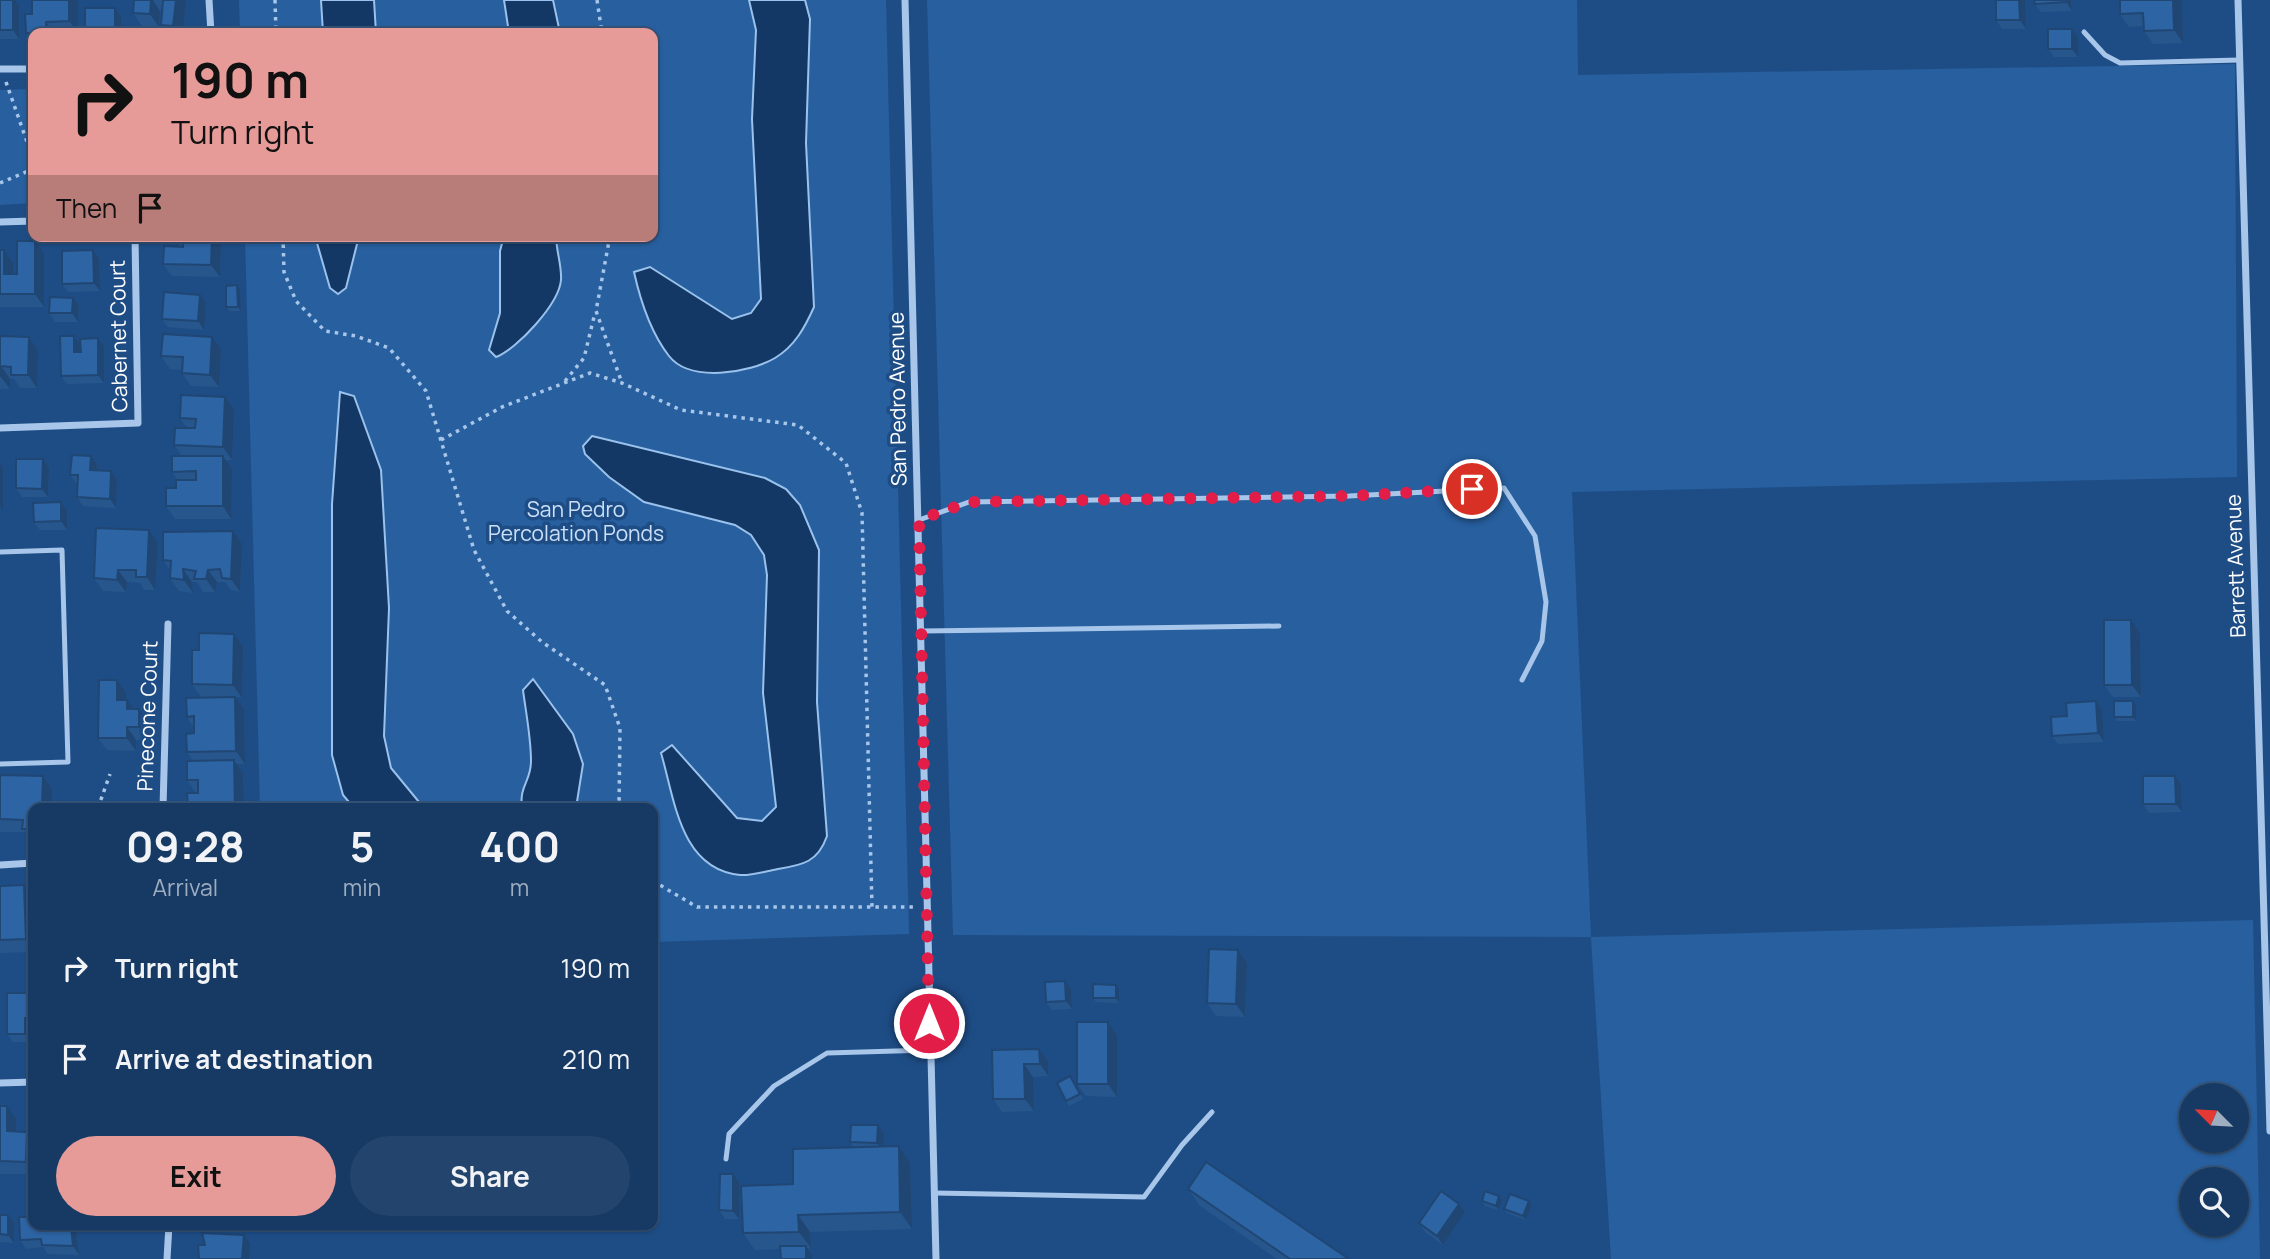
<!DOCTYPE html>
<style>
body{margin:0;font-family:Manrope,sans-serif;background:#23456d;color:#f1f3f6;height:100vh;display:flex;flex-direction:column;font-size:26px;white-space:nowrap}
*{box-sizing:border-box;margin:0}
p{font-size:23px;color:#9eadbf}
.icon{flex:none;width:38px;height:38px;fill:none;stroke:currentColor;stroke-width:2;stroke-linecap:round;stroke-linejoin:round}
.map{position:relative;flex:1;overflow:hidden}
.panel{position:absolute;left:28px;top:803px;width:630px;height:427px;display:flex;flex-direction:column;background:#163a64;border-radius:14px;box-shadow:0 2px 5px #0004,0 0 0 2px #355478}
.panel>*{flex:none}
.top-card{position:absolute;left:28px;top:28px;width:630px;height:214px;border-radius:14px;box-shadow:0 2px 5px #0004,0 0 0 2px #355478;background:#e69b98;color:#111;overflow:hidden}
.needle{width:46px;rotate:294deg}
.tools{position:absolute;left:2179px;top:1083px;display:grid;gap:14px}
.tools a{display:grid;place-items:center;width:70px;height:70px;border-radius:50%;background:#163a64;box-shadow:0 2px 5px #0004,0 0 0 2px #355478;font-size:35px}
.pin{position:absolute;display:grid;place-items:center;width:60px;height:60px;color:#fff;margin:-30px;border:4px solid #fff;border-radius:50%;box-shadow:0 2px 7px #0007}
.me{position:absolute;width:77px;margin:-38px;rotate:0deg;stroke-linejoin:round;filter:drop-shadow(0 0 5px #0008)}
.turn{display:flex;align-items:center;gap:24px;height:147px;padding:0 28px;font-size:32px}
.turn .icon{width:91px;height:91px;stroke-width:2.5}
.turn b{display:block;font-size:49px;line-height:60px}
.then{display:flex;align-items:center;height:66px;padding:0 28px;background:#0003;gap:14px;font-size:26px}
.eta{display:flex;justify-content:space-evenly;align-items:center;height:119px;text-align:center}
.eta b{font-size:42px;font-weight:700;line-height:49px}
.primary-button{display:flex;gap:14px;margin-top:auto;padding:14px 28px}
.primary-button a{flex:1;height:80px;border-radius:42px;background:#e69b98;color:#111;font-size:28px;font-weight:700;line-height:80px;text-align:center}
.primary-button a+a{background:#23456d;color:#f1f3f6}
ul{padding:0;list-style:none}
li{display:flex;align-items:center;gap:21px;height:91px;padding:0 28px}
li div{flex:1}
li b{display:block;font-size:26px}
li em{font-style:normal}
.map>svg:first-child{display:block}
.green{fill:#275f9f;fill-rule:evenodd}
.water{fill:#143865;stroke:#9ac2ec;stroke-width:2}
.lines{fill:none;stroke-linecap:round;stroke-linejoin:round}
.path{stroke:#a7c6ea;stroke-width:3.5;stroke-dasharray:3.5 5;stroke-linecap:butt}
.lane{stroke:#a7c6ea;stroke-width:5}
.street{stroke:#a7c6ea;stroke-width:7}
.wall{fill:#27568d}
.shaded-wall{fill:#204673}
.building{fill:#2d64a4;stroke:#204673;stroke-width:2}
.route{stroke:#e11d48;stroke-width:12;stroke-dasharray:0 21.6}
.labels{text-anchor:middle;stroke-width:7;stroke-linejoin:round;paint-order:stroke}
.street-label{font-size:21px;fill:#fff;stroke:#1e4d86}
.park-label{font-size:21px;fill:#cbe0f8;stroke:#1e4d86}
</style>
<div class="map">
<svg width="2270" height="1259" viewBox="0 0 2270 1259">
<rect width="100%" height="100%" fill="#1e4d86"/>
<g class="green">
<polygon points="239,0 886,0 909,934 653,942 653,808 260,808 245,236 653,236 653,33 240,33"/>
<path d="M927 0H1577L1578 75 2235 64 2237 477 1572 492 1591 937 2253 920 2260 1259H1611L1591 937 953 935ZM2191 1096H2236V1141H2191ZM2191 1180H2236V1225H2191Z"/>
<polygon points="33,89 33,203 0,205 0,90"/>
</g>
<g class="water">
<polygon points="321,0 374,0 376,33 323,33"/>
<polygon points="504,0 553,0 560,33 509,33"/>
<path d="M749 0H805L810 19 806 143 814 307C805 327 795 346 775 358 750 373 690 383 669 356 651 333 640 299 634 272L650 267 732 319 751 313 761 299 752 119 756 30Z"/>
<polygon points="315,236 359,236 346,288 338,294 330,288"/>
<path d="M504 236H556C556 250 562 266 561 280 559 304 517 349 496 357L489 350 500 313V251Z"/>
<polygon points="340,392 354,396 381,470 389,608 384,736 391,768 424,808 354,808 343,795 332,755 332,504"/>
<path d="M592 436 765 478 786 489 800 505 819 550 817 702 827 836C818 862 803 865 778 869 766 871 752 876 740 875 680 869 675 800 661 753L672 745 737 818 762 821 776 807 763 693 767 575 764 555 751 535 735 525 644 502 609 477 585 454 583 446Z"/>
<path d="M533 679 573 734 583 764 576 808H522C519 785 531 782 531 761 531 738 526 713 523 690Z"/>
</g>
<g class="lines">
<g class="path">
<polyline points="275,0 276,33"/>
<polyline points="597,0 602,33"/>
<polyline points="6,82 33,159"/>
<polyline points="0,183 33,169"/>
<polyline points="283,236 284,272 296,301 325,331 356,336 389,348 426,391 474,550 507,611 542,642 605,685 620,728 619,808"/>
<polyline points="610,236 596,311 622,383"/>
<polyline points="565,381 584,358 595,313"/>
<polyline points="441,440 502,407 590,373 622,383 681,410 798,425 846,463 862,513 872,907"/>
<polyline points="98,808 110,774"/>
<polyline points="653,881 697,907 916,907"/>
</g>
<g class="lane">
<polyline points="2084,32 2105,55 2120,63 2239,60"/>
<polyline points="919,520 969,502 1349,496 1504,488 1535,536 1546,602 1542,641 1522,680"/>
<polyline points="0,552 62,550 68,762 0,764"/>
<polyline points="922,631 1279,626"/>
<polyline points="726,1159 729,1134 774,1086 827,1053 930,1050"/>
<polyline points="934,1193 1144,1197 1182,1145 1212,1112"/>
</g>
<g class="street">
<polyline points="209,0 211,33"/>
<polyline points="905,0 936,1259"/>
<polyline points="2238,0 2270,1131"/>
<polyline points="0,69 33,69"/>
<polyline points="0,222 33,221"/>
<polyline points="0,428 138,423 135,236"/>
<polyline points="163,808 168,624"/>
<polyline points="0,865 33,863"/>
<polyline points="0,1083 33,1082"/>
<polyline points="167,1259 169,1225"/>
</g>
</g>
<g class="wall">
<polygon points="0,0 24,0 15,0 19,5 19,39 0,39"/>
<polygon points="32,0 78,0 78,33 33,33 33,44 26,33 32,14"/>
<polygon points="134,0 186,0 183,33 167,33 161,25 163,11 160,11 159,27 142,26 133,13"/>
<polygon points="1996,0 2025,0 2026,29 2002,29 1996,20"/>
<polygon points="2071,0 2072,11 2041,12 2035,4"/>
<polygon points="2182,0 2183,43 2153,44 2144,31 2143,26 2129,27 2120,14"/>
<polygon points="115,8 121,17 121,33 87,33 85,31"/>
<polygon points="2078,38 2078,57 2054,57 2048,49"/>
<polygon points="174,236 221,236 220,277 172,276 163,264 181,247"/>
<polygon points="0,250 4,250 13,263 13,274 17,274 44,253 44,307 0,307"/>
<polygon points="99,259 100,291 68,292 62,284"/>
<polygon points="240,290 241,311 229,311 226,307"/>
<polygon points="206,303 204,330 168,327 162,319"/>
<polygon points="79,306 78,322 55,322 49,313"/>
<polygon points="0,336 29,337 38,350 37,388 20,388 14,379 10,379 10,389 0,389"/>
<polygon points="74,336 80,344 80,352 104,347 104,383 67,384 61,376"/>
<polygon points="221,349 219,387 191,386 182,373 183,370 170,369 161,356"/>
<polygon points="225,397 234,410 232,460 226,460 232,469 231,519 175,519 166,506 176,488 178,480 172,472 182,456 174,445 187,428 180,418"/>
<polygon points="91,456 97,464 97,470 111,471 117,480 116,508 83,506 77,497 77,484 70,475"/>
<polygon points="43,459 49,468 48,497 22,497 16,488"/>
<polygon points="61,502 67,511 67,530 40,530 34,522"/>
<polygon points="233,531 242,544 240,592 231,590 225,582 217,582 215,592 203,592 197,582 192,582 193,593 179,591 170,578 171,571 163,560"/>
<polygon points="158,543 155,590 144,590 140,583 127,582 126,592 103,591 94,578"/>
<polygon points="2131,620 2140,633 2141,697 2113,697 2104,685"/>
<polygon points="243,647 242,698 235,697 244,709 245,764 237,764 243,773 244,808 188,808 196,793 187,780 193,761 187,752 194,733 194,728 187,717 201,697 192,684"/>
<polygon points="126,693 126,700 134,709 148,722 148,740 136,740 136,751 107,750 98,738"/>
<polygon points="2096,701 2102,710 2104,742 2058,744 2052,736 2067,716"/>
<polygon points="2136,705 2136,721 2117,721 2114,717"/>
<polygon points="0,775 43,776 52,789 33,808 33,841 31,841 25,832 0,832"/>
<polygon points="2175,776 2181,784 2182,812 2149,813 2143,804"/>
<polygon points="24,885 30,893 33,886 33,952 0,953 0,900"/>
<polygon points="1238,950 1247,963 1245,1017 1216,1016 1207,1003"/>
<polygon points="1071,989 1072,1009 1052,1010 1046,1002"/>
<polygon points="1119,989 1119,1003 1096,1002 1093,998"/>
<polygon points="33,993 33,1026 31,1026 31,1042 13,1042 7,1034"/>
<polygon points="1117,1035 1117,1097 1086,1096 1077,1084"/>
<polygon points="1039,1049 1048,1061 1048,1076 1033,1077 1034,1111 1002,1112 993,1099"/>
<polygon points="1070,1076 1083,1099 1069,1106 1066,1101"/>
<polygon points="0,1106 16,1119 16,1131 27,1132 33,1141 33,1174 0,1174"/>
<polygon points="878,1125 884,1134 883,1147 899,1146 910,1163 912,1229 810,1232 811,1248 807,1249 812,1255 781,1249 755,1250 743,1233 793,1184 854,1148 850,1142"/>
<polygon points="739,1182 739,1219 725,1219 719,1210"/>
<polygon points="1188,1189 1349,1259 1277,1259 1200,1206"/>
<polygon points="1502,1200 1499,1210 1485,1206 1482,1201"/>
<polygon points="1532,1205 1526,1220 1507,1213 1504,1209"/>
<polygon points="1465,1212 1443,1245 1425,1232 1419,1223"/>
<polygon points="0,1215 8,1215 14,1223 14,1243 0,1242"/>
<polygon points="33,1225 75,1225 76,1227 79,1255 48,1254 43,1247 26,1249 20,1240"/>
<polygon points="206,1225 254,1225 254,1227 207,1226"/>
</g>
<g class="shaded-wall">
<polygon points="13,0 15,0 19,5 19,39 13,30"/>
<polygon points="69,0 78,0 78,33 69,21"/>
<polygon points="151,0 153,0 160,11 159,27 150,14"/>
<polygon points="176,0 186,0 183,33 178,33 173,26"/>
<polygon points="2019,0 2025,0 2026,29 2020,20"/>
<polygon points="2066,0 2071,0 2072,11 2066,2"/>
<polygon points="2173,0 2182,0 2183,43 2174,30"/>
<polygon points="115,8 121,17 121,33 117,33 115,31"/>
<polygon points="46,22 54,33 46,33"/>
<polygon points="2072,29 2078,38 2078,57 2072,49"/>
<polygon points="212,236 221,236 220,277 211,265"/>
<polygon points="35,241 44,253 44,307 35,294"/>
<polygon points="4,250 13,263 13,287 4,274"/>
<polygon points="93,250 99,259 100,291 94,283"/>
<polygon points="237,285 240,290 241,311 238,307"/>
<polygon points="200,295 206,303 204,330 198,321"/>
<polygon points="73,298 79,306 78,322 72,313"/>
<polygon points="74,336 80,344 80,361 74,352"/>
<polygon points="29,337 38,350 37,388 28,375"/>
<polygon points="212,337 221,349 219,387 210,375"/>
<polygon points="98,338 104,347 104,383 98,375"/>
<polygon points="1,366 10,379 10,389 1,377"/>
<polygon points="225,397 234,410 232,460 223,447"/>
<polygon points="91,456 97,464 96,478 90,470"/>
<polygon points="223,456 232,469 231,519 223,506"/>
<polygon points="43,459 49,468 48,497 42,489"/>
<polygon points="0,464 3,468 3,510 0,505"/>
<polygon points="111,471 117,480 116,508 110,499"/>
<polygon points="61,502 67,511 67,530 61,521"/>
<polygon points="149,530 158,543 155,590 147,577"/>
<polygon points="233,531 242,544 240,592 231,579"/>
<polygon points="183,569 192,582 193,593 184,580"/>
<polygon points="118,570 127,582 126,592 117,580"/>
<polygon points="208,570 217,582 215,592 206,579"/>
<polygon points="2131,620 2140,633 2141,697 2132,685"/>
<polygon points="234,634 243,647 242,698 233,685"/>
<polygon points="117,680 126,693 126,712 117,700"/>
<polygon points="235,697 244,709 245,764 236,751"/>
<polygon points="127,700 136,712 127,709"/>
<polygon points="2096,701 2102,710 2104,742 2098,733"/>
<polygon points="2133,701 2136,705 2136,721 2133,717"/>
<polygon points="139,709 148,722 148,740 139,727"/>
<polygon points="127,727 136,740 136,751 127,738"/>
<polygon points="234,760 243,773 244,808 235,808"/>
<polygon points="43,776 52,789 52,808 42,808"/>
<polygon points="2175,776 2181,784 2182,812 2176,804"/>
<polygon points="24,885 33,897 29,933 33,939 33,950 26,939"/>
<polygon points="1238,950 1247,963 1245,1017 1236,1004"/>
<polygon points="1065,981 1071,989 1072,1009 1066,1001"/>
<polygon points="1116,985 1119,989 1119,1003 1116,998"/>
<polygon points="25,1018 31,1026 31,1042 25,1034"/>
<polygon points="1108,1022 1117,1035 1117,1097 1108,1084"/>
<polygon points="1039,1049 1048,1061 1048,1076 1040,1064"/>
<polygon points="1024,1064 1033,1077 1034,1111 1025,1099"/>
<polygon points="7,1106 16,1119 16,1144 7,1131"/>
<polygon points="878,1125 884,1134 883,1151 877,1143"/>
<polygon points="27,1132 33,1141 33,1172 26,1162"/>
<polygon points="899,1146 910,1163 912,1229 900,1212"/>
<polygon points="733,1174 739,1182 739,1219 733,1211"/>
<polygon points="1499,1196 1502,1200 1499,1210 1496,1206"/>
<polygon points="1529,1201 1532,1205 1526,1220 1523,1216"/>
<polygon points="1459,1204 1465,1212 1443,1245 1437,1236"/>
<polygon points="8,1215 14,1223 14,1243 8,1235"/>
<polygon points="798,1215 810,1232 811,1248 799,1232"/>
<polygon points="71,1225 75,1225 76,1227 79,1255 73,1246"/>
<polygon points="244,1235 250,1243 249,1259 242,1259"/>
<polygon points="806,1246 812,1255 812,1259 806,1259"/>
</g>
<g class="building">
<rect x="0" y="0" width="13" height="30"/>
<polygon points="32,0 69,0 69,21 46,22 46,33 26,33 25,14 32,14"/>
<polygon points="134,0 151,0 150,14 133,13"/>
<polygon points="163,0 176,0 173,26 161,25"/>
<polygon points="1996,0 2019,0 2020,20 1996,20"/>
<polygon points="2034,0 2066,0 2066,2 2035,4"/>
<polygon points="2120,0 2173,0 2174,30 2144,31 2143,13 2120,14"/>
<rect x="85" y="8" width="30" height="23"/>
<rect x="2048" y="29" width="24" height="20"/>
<polygon points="184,236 212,236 211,265 163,264 164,246 183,247"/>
<polygon points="17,241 35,241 35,294 0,294 0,250 4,250 4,274 17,274"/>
<polygon points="93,250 94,283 62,284 62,251"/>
<polygon points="237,285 238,307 226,307 226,286"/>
<polygon points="164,292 200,295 198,321 162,319"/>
<polygon points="50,297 73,298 72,313 49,313"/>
<polygon points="163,334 212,337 210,375 182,373 183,357 161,356"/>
<polygon points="0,336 29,337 28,375 11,375 11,367 1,366 0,377"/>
<polygon points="60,336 74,336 74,352 81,352 80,339 98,338 98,375 61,376"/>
<polygon points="181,395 225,397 223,447 174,445 175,428 195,428 196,419 180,418"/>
<polygon points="72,455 91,456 90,470 111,471 110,499 77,497 78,475 70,475"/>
<polygon points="172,456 223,456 223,506 166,506 166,488 176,488 176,480 196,480 196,471 172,472"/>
<polygon points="16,459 43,459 42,489 16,488"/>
<polygon points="61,502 61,521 34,522 33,503"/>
<polygon points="96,528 149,530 147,577 136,577 136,570 118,570 117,580 94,578"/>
<polygon points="233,531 231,579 222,578 220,569 208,570 206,579 194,579 196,571 183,569 184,580 170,578 171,561 163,560 163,532"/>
<polygon points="2104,620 2131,620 2132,685 2104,685"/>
<polygon points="199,633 234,634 233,685 192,684 192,650 199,650"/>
<polygon points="99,680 117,680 117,700 127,700 127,709 139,709 139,727 127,727 127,738 98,738"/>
<polygon points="235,697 236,751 187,752 186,734 194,733 194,716 187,717 186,698"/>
<polygon points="2096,701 2098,733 2052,736 2051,717 2067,716 2066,703"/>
<rect x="2114" y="701" width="19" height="16"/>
<polygon points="234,760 235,808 188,808 187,793 198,793 198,780 187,780 187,761"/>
<polygon points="0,775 43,776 42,808 33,808 33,829 22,829 23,820 0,819"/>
<polygon points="2143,776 2175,776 2176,804 2143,804"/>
<polygon points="24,885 26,939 0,940 0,886"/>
<polygon points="30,886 33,886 33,933 29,933"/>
<polygon points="1209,949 1238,950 1236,1004 1207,1003"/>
<polygon points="1065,981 1066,1001 1046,1002 1045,982"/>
<polygon points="1093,984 1116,985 1116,998 1093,998"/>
<polygon points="7,993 33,993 33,1018 25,1018 25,1034 7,1034"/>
<rect x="1077" y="1022" width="31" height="62"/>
<polygon points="1039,1049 1040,1064 1024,1064 1025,1099 993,1099 992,1050"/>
<polygon points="1070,1076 1080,1094 1066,1101 1057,1083"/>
<polygon points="0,1106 7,1106 7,1131 27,1132 26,1162 0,1161"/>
<polygon points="851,1125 878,1125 877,1143 850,1142"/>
<polygon points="899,1146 900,1212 798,1215 799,1232 743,1233 741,1186 793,1184 793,1149"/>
<polygon points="1206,1162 1349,1259 1290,1259 1188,1189"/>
<polygon points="720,1174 733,1174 733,1211 719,1210"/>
<polygon points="1441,1191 1459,1204 1437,1236 1419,1223"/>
<polygon points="1485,1191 1499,1196 1496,1206 1482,1201"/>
<polygon points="1510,1194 1529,1201 1523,1216 1504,1209"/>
<polygon points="0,1215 8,1215 8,1235 0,1234"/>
<polygon points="19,1217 33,1217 33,1225 71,1225 73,1246 42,1245 41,1239 20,1240"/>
<polygon points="202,1233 244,1235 242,1259 199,1259 198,1245 205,1245"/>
<polygon points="780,1246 806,1246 806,1259 781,1259"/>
</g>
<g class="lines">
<polyline class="route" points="929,1023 919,520 969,502 1349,496 1472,489"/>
</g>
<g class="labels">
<g class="street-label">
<text transform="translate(119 336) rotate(-91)" y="7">Cabernet Court</text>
<text transform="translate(898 399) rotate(-91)" y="7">San Pedro Avenue</text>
<text transform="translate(2236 566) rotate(-92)" y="7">Barrett Avenue</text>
<text transform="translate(148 716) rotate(-88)" y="7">Pinecone Court</text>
</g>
<g class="park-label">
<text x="576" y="517">San Pedro<tspan x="576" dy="24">Percolation Ponds</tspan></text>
</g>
</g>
</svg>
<div class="tools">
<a><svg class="needle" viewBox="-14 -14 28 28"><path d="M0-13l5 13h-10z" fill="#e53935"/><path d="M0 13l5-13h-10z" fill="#9eadbf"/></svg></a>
<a><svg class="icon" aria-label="search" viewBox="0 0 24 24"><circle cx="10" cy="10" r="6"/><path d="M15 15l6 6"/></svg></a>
</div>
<div class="pin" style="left:1472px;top:489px;background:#d93025"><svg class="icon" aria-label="arrive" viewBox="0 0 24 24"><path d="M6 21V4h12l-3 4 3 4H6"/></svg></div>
<svg class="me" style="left:929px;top:1023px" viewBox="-20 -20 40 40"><circle r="17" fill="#e11d48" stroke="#fff" stroke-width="3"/><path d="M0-11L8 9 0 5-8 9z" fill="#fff"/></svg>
<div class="top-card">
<div class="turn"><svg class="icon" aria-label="right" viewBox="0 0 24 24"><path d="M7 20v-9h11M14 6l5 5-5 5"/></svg><div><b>190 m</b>Turn right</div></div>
<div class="then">Then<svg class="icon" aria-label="arrive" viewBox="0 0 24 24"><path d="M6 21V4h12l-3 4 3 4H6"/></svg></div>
</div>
<section class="panel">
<div class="eta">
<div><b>09:28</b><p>Arrival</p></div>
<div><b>5</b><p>min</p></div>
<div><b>400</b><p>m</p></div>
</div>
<ul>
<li><svg class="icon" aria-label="right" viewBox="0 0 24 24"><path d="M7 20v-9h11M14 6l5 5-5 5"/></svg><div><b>Turn right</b></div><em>190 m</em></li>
<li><svg class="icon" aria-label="arrive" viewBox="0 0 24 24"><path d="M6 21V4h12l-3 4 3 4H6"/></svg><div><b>Arrive at destination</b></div><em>210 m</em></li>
</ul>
<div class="primary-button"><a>Exit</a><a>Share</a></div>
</section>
</div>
